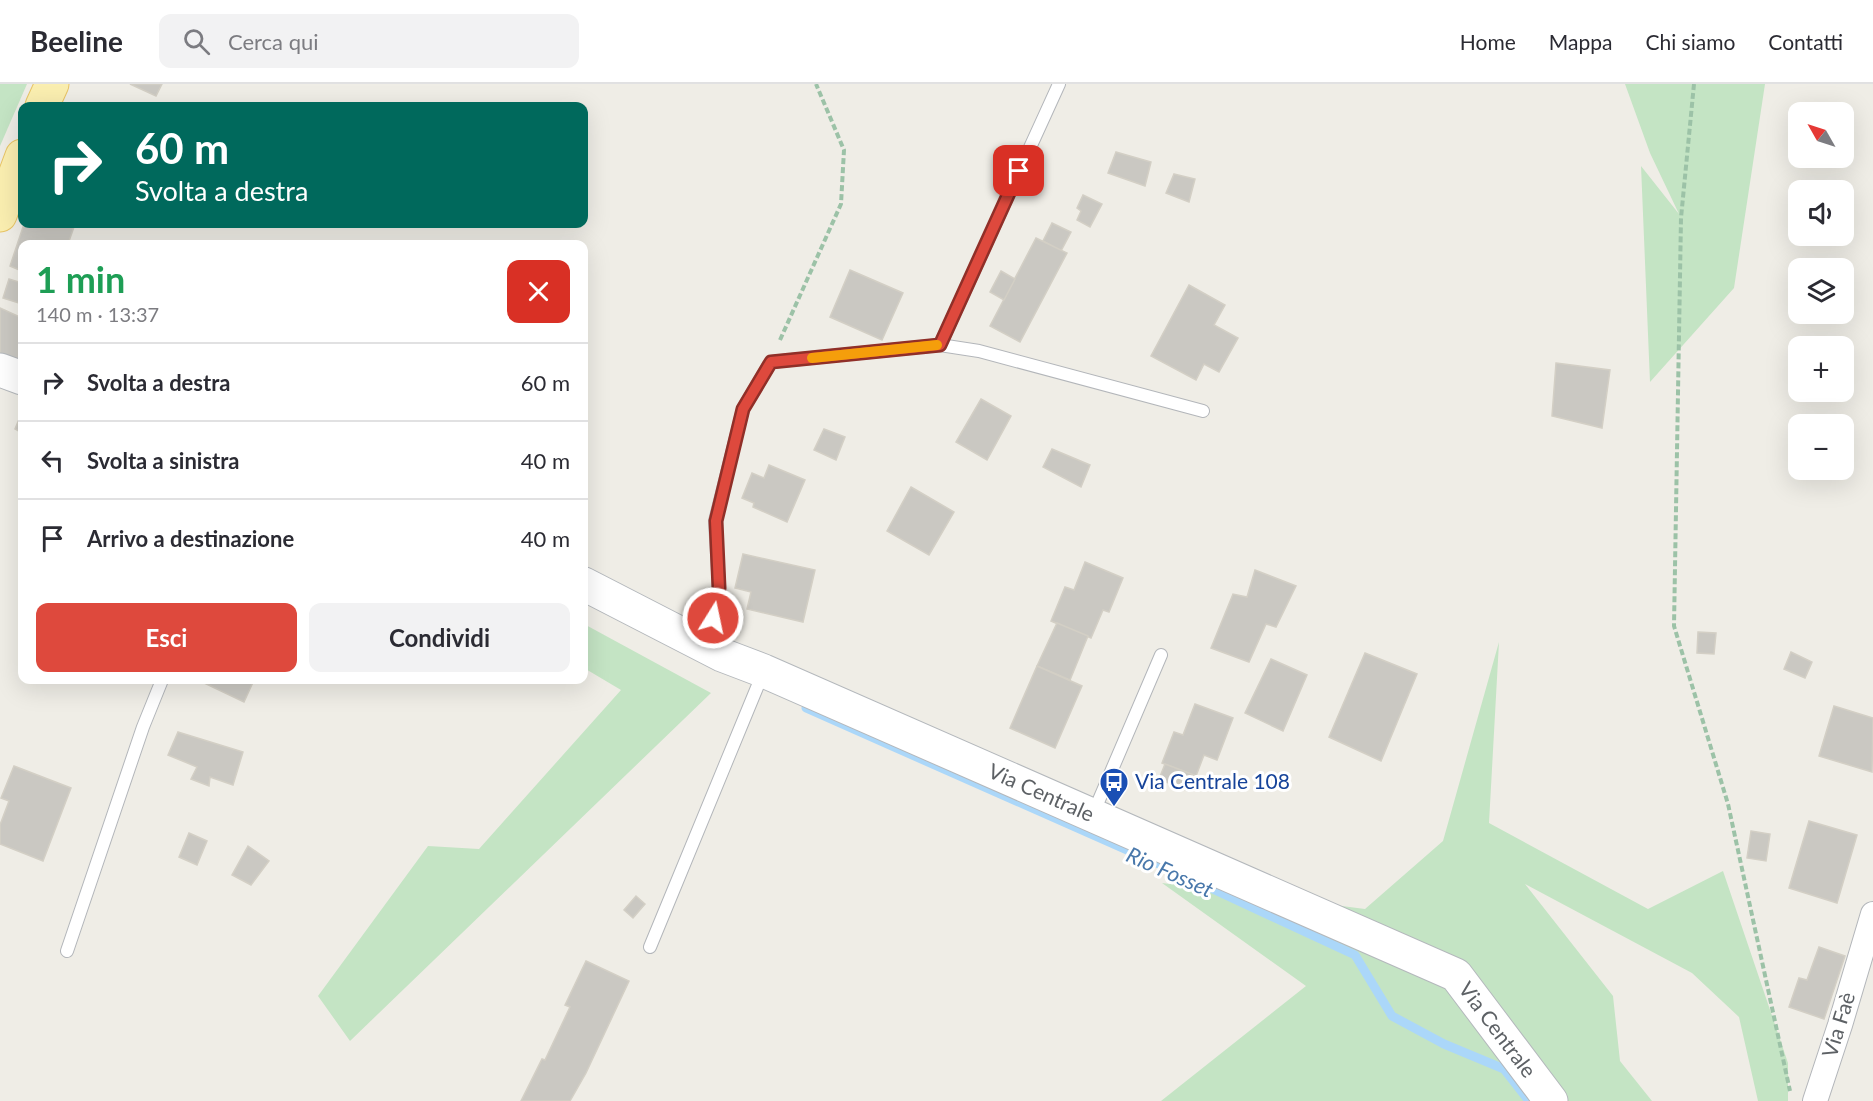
<!DOCTYPE html>
<html lang="it">
<meta charset="utf-8">
<style>
body{margin:0;font-family:Lato,sans-serif;background:#f2f2f3;color:#2b2b33;height:100vh;display:flex;flex-direction:column;font-size:22px;white-space:nowrap}
*{box-sizing:border-box;margin:0}
p{font-size:20px;color:#7c7c81}
.icon{flex:none;width:33px;height:33px;fill:none;stroke:currentColor;stroke-width:2;stroke-linecap:round;stroke-linejoin:round}
.map{position:relative;flex:1;overflow:hidden}
.details{position:absolute;left:18px;top:156px;width:570px;height:444px;display:flex;flex-direction:column;background:#fff;border-radius:12px;box-shadow:0 6px 24px #0002}
.details>*{flex:none}
.top-card{position:absolute;left:18px;top:18px;width:570px;height:126px;border-radius:12px;box-shadow:0 6px 24px #0002;background:#00695c;color:#fff;overflow:hidden}
.needle{width:39px;rotate:309deg}
.controls{position:absolute;left:1788px;top:18px;display:grid;gap:12px}
.controls a{display:grid;place-items:center;width:66px;height:66px;border-radius:12px;background:#fff;box-shadow:0 6px 24px #0002;font-size:30px}
.pin{position:absolute;display:grid;place-items:center;width:51px;height:51px;color:#fff;margin:-26px;border-radius:12px;box-shadow:0 3px 9px #0006}
.me{position:absolute;width:66px;margin:-33px;rotate:10deg;stroke-linejoin:round;filter:drop-shadow(0 0 4px #0008)}
.turn{display:flex;align-items:center;gap:21px;height:126px;padding:0 18px;font-size:27px}
.turn .icon{width:78px;height:78px;stroke-width:2.5}
.turn b{display:block;font-size:42px;line-height:51px}
.round{display:grid;place-items:center;flex:none;width:63px;height:63px;border-radius:12px;background:#f2f2f3}
.head{display:flex;align-items:center;justify-content:space-between;height:102px;padding:0 18px}
h1{font-size:36px;font-weight:700;line-height:45px;color:#1e9e55}
.cta{display:flex;gap:12px;margin-top:auto;padding:12px 18px}
.cta a{flex:1;height:69px;border-radius:12px;background:#de493d;color:#fff;font-size:24px;font-weight:700;line-height:69px;text-align:center}
.cta a+a{background:#f2f2f3;color:#2b2b33}
ul{padding:0;list-style:none}
li{display:flex;align-items:center;gap:18px;height:78px;padding:0 18px;border-top:2px solid #e1e1e2}
li div{flex:1}
li b{display:block;font-size:22px}
li em{font-style:normal}
header{display:flex;align-items:center;gap:36px;box-sizing:border-box;height:84px;padding:0 30px;background:#fff;border-bottom:2px solid #e1e1e2}
header strong{font-size:28px}
nav{display:flex;gap:33px;margin-inline-start:auto;font-size:21px}
.search{width:420px;height:54px;background:#f2f2f3;display:flex;align-items:center;gap:15px;box-sizing:border-box;padding:0 21px;border-radius:12px;color:#7c7c81;font-size:22px}
.map>svg:first-child{display:block}
.green{fill:#c4e4c4}
.lines{fill:none;stroke-linecap:round;stroke-linejoin:round}
.stream{stroke:#abd7f9;stroke-width:9}
.building{fill:#cac8c2;stroke:#d3cfc5;stroke-width:1.5}
.lane-casing{stroke:#b3b6ba;stroke-width:14}
.street-casing{stroke:#b3b6ba;stroke-width:26}
.secondary-casing{stroke:#b4b8bc;stroke-width:35}
.primary-casing{stroke:#e8c465;stroke-width:35}
.path{stroke:#9cc2a7;stroke-width:4;stroke-dasharray:6 3;stroke-linecap:butt}
.lane{stroke:#fff;stroke-width:12}
.street{stroke:#fff;stroke-width:24}
.secondary{stroke:#fff;stroke-width:33}
.primary{stroke:#faeeb0;stroke-width:33}
.route-casing{stroke:#902f28;stroke-width:15}
.route{stroke:#de493d;stroke-width:10}
.slow{stroke:#f59e0b;stroke-width:10}
.labels{text-anchor:middle;stroke-width:6;stroke-linejoin:round;paint-order:stroke}
.transit-label{font-size:21px;fill:#164399;stroke:#fff;text-anchor:start}
.street-label{font-size:21px;fill:#5d6165;stroke:#fff}
.water-label{font-size:22px;font-style:italic;fill:#4978ab;stroke:#fff}
</style>
<header>
<strong>Beeline</strong>
<div class="search"><svg class="icon" aria-label="search" viewBox="0 0 24 24"><circle cx="10" cy="10" r="6"/><path d="M15 15l6 6"/></svg>Cerca qui</div>
<nav><a>Home</a><a>Mappa</a><a>Chi siamo</a><a>Contatti</a></nav>
</header>
<div class="map">
<svg width="1873" height="1017" viewBox="0 0 1873 1017">
<rect width="100%" height="100%" fill="#efede6"/>
<g class="green">
<polygon points="0,0 27,0 0,62"/>
<polygon points="1625,0 1765,0 1734,204 1650,298 1641,82 1679,130 1650,69"/>
<polygon points="584,540 711,609 350,957 318,912 428,762 479,765 621,606 584,584"/>
<polygon points="1499,558 1489,739 1648,825 1723,787 1788,979 1788,1017 1758,1017 1739,933 1692,889 1525,800 1613,912 1620,977 1652,1017 1161,1017 1306,902 1162,799 1365,825 1443,757"/>
</g>
<g class="lines">
<polyline class="stream" points="806,624 1172,786 1355,871 1392,932 1444,960 1504,985 1529,1017"/>
</g>
<g class="building">
<polygon points="130,0 162,0 156,12"/>
<polygon points="1116,68 1151,78 1145,102 1108,89"/>
<polygon points="1174,90 1195,95 1189,118 1166,109"/>
<polygon points="1083,111 1102,120 1090,143 1077,136 1081,127 1077,124"/>
<polygon points="1052,139 1071,148 1061,167 1043,157"/>
<polygon points="24,140 75,140 68,160 62,158 61,160 22,160 22,187 10,182"/>
<polygon points="1036,154 1067,169 1020,258 990,242"/>
<polygon points="850,186 903,209 882,256 830,233"/>
<polygon points="1001,187 1015,195 1004,216 990,208"/>
<polygon points="9,195 22,199 22,220 3,214"/>
<polygon points="1189,201 1225,221 1214,241 1238,254 1219,288 1204,280 1196,296 1151,272"/>
<polygon points="0,224 22,234 22,268 16,284 0,278"/>
<polygon points="1556,279 1610,286 1602,344 1552,332"/>
<polygon points="981,315 1011,332 987,376 956,358"/>
<polygon points="22,328 22,349 15,345"/>
<polygon points="824,345 845,353 836,376 814,366"/>
<polygon points="1052,365 1090,381 1081,403 1043,383"/>
<polygon points="769,381 805,396 787,438 753,423 754,419 742,414 752,389 764,394"/>
<polygon points="911,403 954,428 929,471 887,447"/>
<polygon points="743,470 815,486 803,538 747,525 751,508 735,504"/>
<polygon points="1085,478 1123,494 1109,528 1103,526 1091,554 1051,537 1065,503 1074,506"/>
<polygon points="1255,486 1296,502 1276,543 1266,540 1249,578 1211,564 1233,510 1247,513"/>
<polygon points="1057,539 1088,552 1070,596 1037,582"/>
<polygon points="1698,548 1716,549 1714,570 1697,569"/>
<polygon points="1791,568 1812,578 1805,594 1784,585"/>
<polygon points="1365,569 1417,590 1381,677 1329,653"/>
<polygon points="1271,575 1307,591 1283,647 1245,629"/>
<polygon points="1037,582 1082,602 1055,664 1010,644"/>
<polygon points="200,596 254,596 244,618 200,597"/>
<polygon points="1195,620 1233,634 1217,676 1204,671 1196,692 1162,679 1174,648 1183,651"/>
<polygon points="1834,622 1873,634 1872,688 1819,672"/>
<polygon points="178,648 243,668 233,701 210,693 209,702 191,695 197,683 168,671"/>
<polygon points="1165,680 1194,691 1188,707 1159,695"/>
<polygon points="14,682 71,704 43,777 0,760 0,741 9,717 1,714"/>
<polygon points="1809,737 1857,751 1837,819 1789,804"/>
<polygon points="1751,747 1770,750 1766,777 1747,774"/>
<polygon points="189,749 207,757 197,781 179,773"/>
<polygon points="248,762 269,777 251,801 232,791"/>
<polygon points="636,812 645,820 633,834 624,826"/>
<polygon points="1819,863 1845,872 1824,935 1789,923 1799,894 1807,896"/>
<polygon points="586,877 629,897 586,989 570,1017 521,1017 542,975 545,976 570,923 565,921"/>
</g>
<g class="lines">
<g class="lane-casing">
<g id="lane">
<polyline points="940,261 1059,0"/>
<polyline points="720,564 713,534 719,504 715,437 743,325 771,278 940,261 979,267 1203,327"/>
<polyline points="1093,730 1161,571"/>
<polyline points="650,863 763,589"/>
<polyline points="67,867 143,643 162,596"/>
</g>
</g>
<g class="street-casing">
<polyline id="street" points="1815,1017 1840,941 1873,830"/>
</g>
<g class="secondary-casing">
<g id="secondary">
<polyline points="0,286 22,294"/>
<polyline points="584,500 722,571 764,587 1456,891 1551,1017"/>
</g>
</g>
<g class="primary-casing">
<g id="primary">
<polyline points="42,22 52,0"/>
<polyline points="0,131 22,72"/>
</g>
</g>
<g class="path">
<polyline points="1694,0 1681,134 1674,542 1728,720 1790,1007"/>
<polyline points="780,256 841,120 844,66 816,0"/>
</g>
<use href="#lane" class="lane"/>
<use href="#street" class="street"/>
<use href="#secondary" class="secondary"/>
<use href="#primary" class="primary"/>
</g>
<g class="lines">
<g class="route-casing">
<polyline id="route" points="713,534 719,504 716,437 743,325 771,278 940,261 1019,87"/>
</g>
<use href="#route" class="route"/>
<polyline class="slow" points="812,274 937,261"/>
</g>
<defs>
<g id="bus-pin" transform="scale(1.5)"><path d="M0 17L-7.5 6A9.5 9.5 0 1 1 7.5 6Z" fill="#1a4fb4" stroke="#fff"/><path d="M-5-6H5V4H4V6H2V4H-2V6H-4V4H-5ZM-3.5-4V0h7V-4ZM-3.5 1.2v1.5H-2V1.2ZM2 1.2v1.5H3.5V1.2Z" fill="#fff"/></g>
</defs>
<g fill-rule="evenodd">
<use href="#bus-pin" x="1114" y="698"/>
</g>
<g class="labels">
<g class="transit-label">
<text x="1135" y="705">Via Centrale 108</text>
</g>
<g class="street-label">
<text transform="translate(1041 709) rotate(24)" y="7">Via Centrale</text>
<text transform="translate(1839 941) rotate(-73)" y="7">Via Faè</text>
<text transform="translate(1497 946) rotate(53)" y="7">Via Centrale</text>
</g>
<g class="water-label">
<text transform="translate(1170 788) rotate(24)" y="8">Rio Fosset</text>
</g>
</g>
</svg>
<div class="controls">
<a><svg class="needle" viewBox="-14 -14 28 28"><path d="M0-13l5 13h-10z" fill="#e53935"/><path d="M0 13l5-13h-10z" fill="#7c7c81"/></svg></a>
<a><svg class="icon" aria-label="sound" viewBox="0 0 24 24"><path d="M4 9h4l5-4v14l-5-4H4zM17 9q2 3 0 6"/></svg></a>
<a><svg class="icon" aria-label="layers" viewBox="0 0 24 24"><path d="M12 4l9 5-9 5-9-5zM3 14l9 5 9-5"/></svg></a>
<a>+</a>
<a>−</a>
</div>
<div class="pin" style="left:1019px;top:87px;background:#d93025"><svg class="icon" aria-label="arrive" viewBox="0 0 24 24"><path d="M6 21V4h12l-3 4 3 4H6"/></svg></div>
<svg class="me" style="left:713px;top:534px" viewBox="-20 -20 40 40"><circle r="17" fill="#de493d" stroke="#fff" stroke-width="3"/><path d="M0-11L8 9 0 5-8 9z" fill="#fff"/></svg>
<div class="top-card">
<div class="turn"><svg class="icon" aria-label="right" viewBox="0 0 24 24"><path d="M7 20v-9h11M14 6l5 5-5 5"/></svg><div><b>60 m</b>Svolta a destra</div></div>
</div>
<section class="details">
<div class="head"><div><h1>1 min</h1><p>140 m · 13:37</p></div><a class="round" style="background:#d93025;color:#fff"><svg class="icon" aria-label="close" viewBox="0 0 24 24"><path d="M6 6l12 12M18 6L6 18"/></svg></a></div>
<ul>
<li><svg class="icon" aria-label="right" viewBox="0 0 24 24"><path d="M7 20v-9h11M14 6l5 5-5 5"/></svg><div><b>Svolta a destra</b></div><em>60 m</em></li>
<li><svg class="icon" aria-label="left" viewBox="0 0 24 24"><path d="M17 20v-9H6M10 6l-5 5 5 5"/></svg><div><b>Svolta a sinistra</b></div><em>40 m</em></li>
<li><svg class="icon" aria-label="arrive" viewBox="0 0 24 24"><path d="M6 21V4h12l-3 4 3 4H6"/></svg><div><b>Arrivo a destinazione</b></div><em>40 m</em></li>
</ul>
<div class="cta"><a>Esci</a><a>Condividi</a></div>
</section>
</div>
